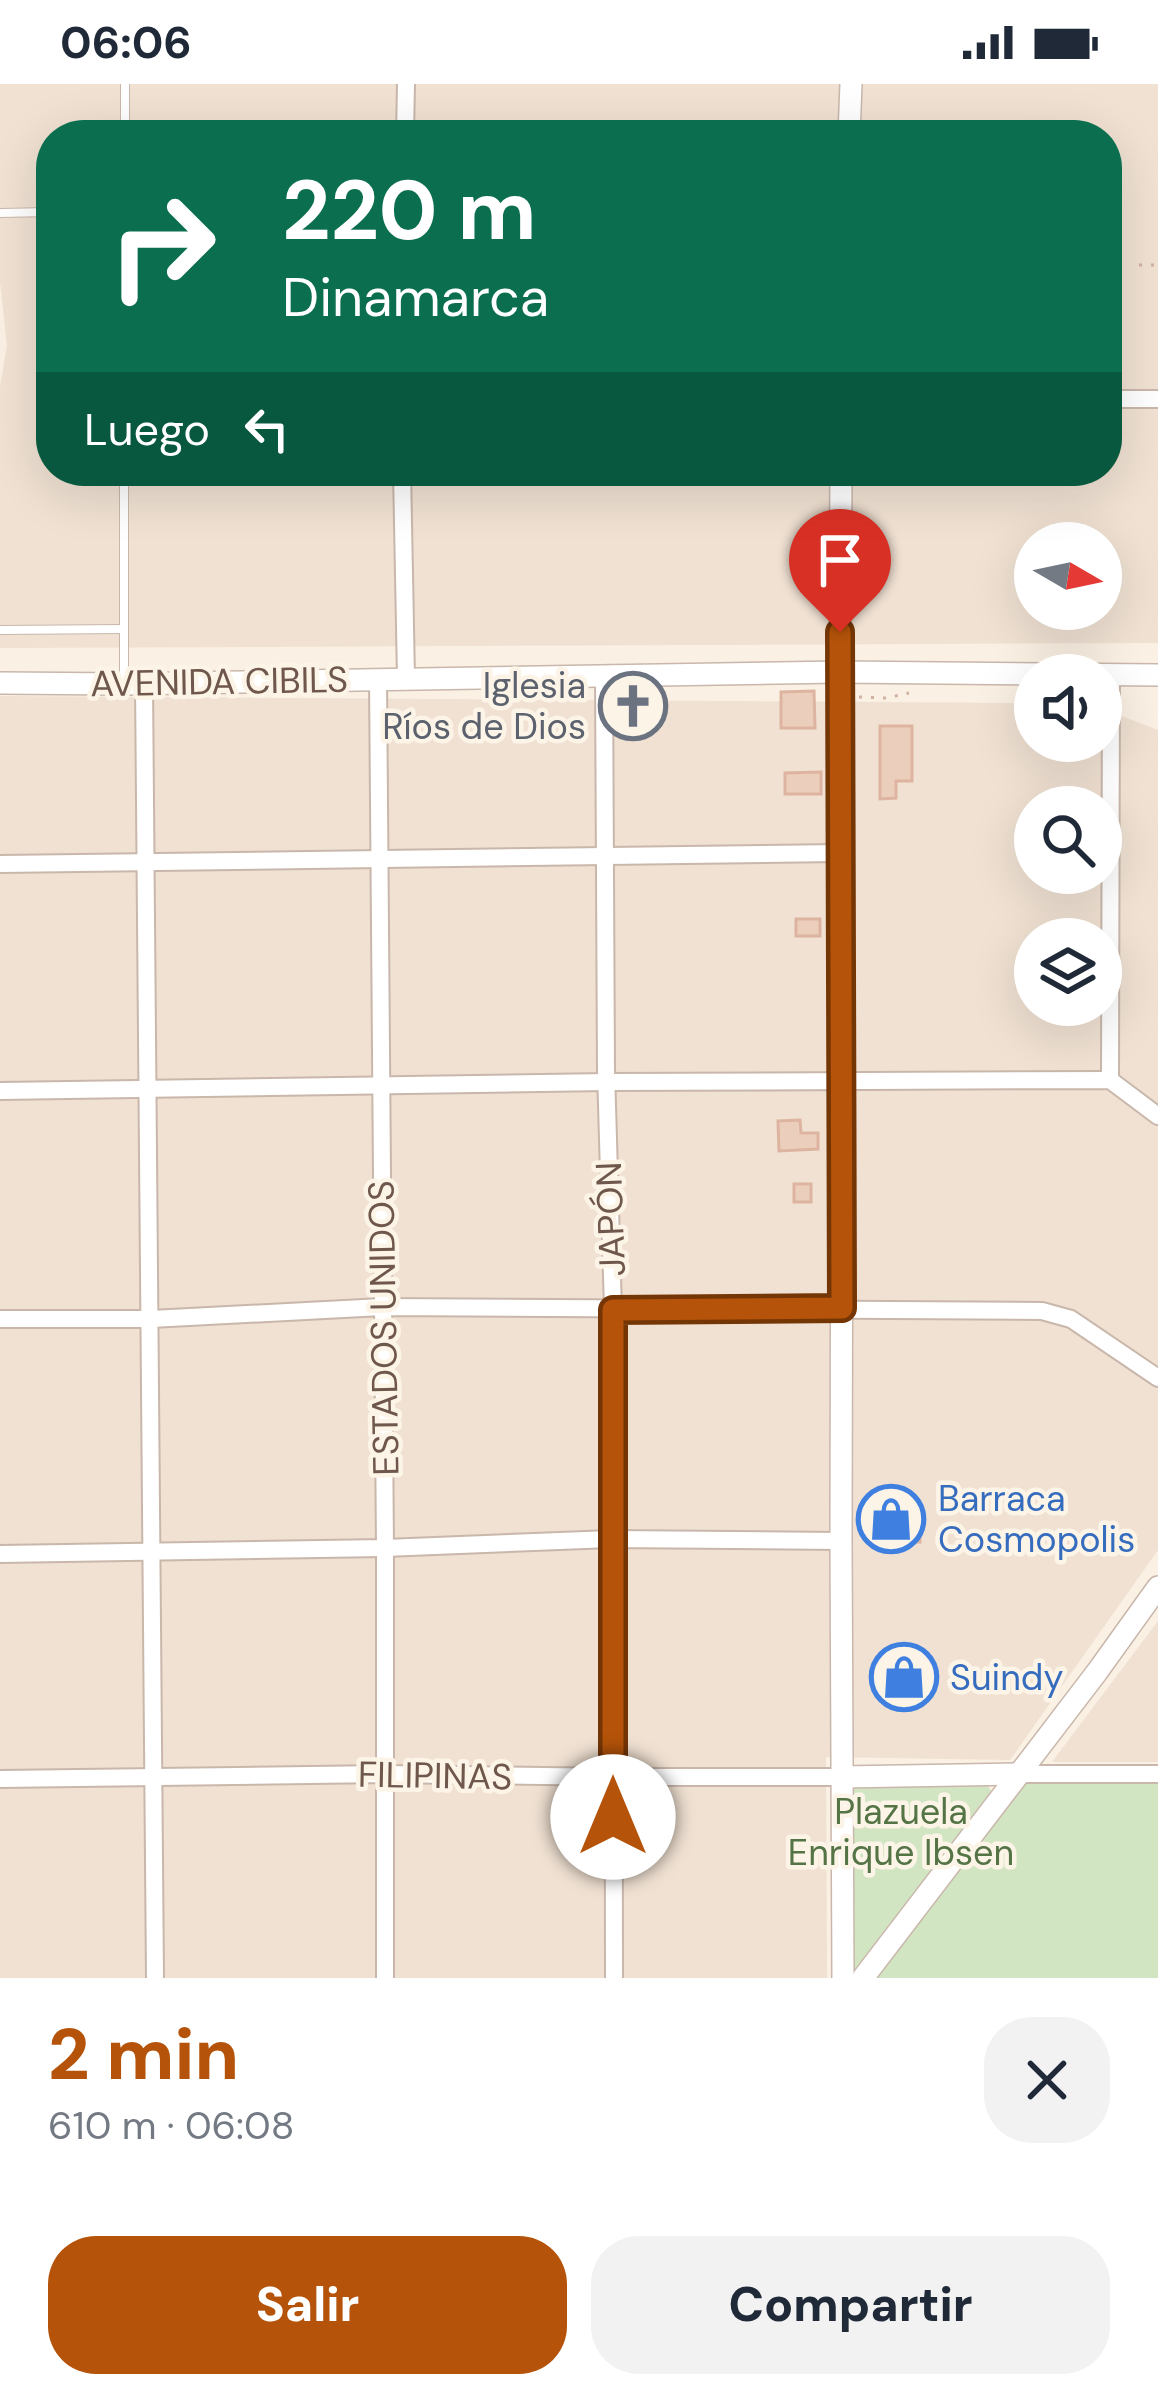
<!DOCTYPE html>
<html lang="es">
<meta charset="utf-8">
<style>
body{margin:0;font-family:"DM Sans",sans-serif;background:#f2f2f3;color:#1f2937;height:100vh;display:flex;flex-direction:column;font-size:45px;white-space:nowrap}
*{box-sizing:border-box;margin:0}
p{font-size:39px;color:#747a83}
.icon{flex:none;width:66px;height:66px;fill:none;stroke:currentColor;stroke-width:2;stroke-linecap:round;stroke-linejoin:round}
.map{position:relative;height:1894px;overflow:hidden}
.panel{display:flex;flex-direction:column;background:#fff;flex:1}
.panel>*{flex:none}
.guide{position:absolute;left:36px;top:36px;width:1086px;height:366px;border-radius:48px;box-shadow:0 12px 48px #0002;background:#0b6e4f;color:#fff;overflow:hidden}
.needle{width:78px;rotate:99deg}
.controls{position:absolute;left:1014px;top:438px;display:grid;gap:24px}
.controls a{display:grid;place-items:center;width:108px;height:108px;border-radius:50%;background:#fff;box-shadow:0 12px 48px #0002;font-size:60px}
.pin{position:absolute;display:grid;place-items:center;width:102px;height:102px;color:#fff;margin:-123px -51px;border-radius:50% 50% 50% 0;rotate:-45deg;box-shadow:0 0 12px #0007}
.pin .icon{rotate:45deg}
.me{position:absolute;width:132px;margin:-66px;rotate:0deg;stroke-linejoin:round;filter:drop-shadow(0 0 9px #0008)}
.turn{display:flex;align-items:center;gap:42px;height:252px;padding:0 48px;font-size:54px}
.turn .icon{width:156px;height:156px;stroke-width:2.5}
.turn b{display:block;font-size:84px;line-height:102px}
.then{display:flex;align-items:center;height:114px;padding:0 48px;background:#0003;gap:24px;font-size:45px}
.round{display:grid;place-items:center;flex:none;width:126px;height:126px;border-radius:48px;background:#f2f2f3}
.head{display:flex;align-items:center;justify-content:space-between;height:204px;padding:0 48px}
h1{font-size:72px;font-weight:800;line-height:90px;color:#b45309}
.cta{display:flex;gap:24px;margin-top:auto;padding:24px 48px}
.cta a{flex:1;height:138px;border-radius:48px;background:#b45309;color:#fff;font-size:48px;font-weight:800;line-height:138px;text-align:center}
.cta a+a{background:#f2f2f3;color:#1f2937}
.status{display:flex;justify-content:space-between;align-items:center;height:84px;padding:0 60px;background:#fff;direction:ltr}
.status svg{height:33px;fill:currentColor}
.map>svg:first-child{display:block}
.residential{fill:#f0e1d2;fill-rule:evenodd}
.green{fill:#d2e5c3}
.building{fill:#eccebd;stroke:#ddb49f;stroke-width:3}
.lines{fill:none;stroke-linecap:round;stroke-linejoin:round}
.service-casing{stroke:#c9b7ab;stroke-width:10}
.minor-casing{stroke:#c9b7ab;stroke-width:20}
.tertiary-casing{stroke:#c9b7ab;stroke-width:24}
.path{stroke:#d1b1a1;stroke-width:3;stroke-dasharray:3 9;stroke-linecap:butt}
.service{stroke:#fff;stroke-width:8}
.minor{stroke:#fff;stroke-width:16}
.tertiary{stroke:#fff;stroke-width:21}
.route-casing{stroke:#753606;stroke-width:30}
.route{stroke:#b45309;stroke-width:21}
.labels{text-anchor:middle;stroke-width:9;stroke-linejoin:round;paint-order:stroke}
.street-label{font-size:36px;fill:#6f574c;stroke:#fdf4e8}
.worship-label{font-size:36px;fill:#5b616d;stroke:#fdf4e8;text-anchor:end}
.shop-label{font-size:36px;fill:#366cbe;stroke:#fdf4e8;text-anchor:start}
.park-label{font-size:36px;fill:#547445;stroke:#fdf4e8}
</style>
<div class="status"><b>06:06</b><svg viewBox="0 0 49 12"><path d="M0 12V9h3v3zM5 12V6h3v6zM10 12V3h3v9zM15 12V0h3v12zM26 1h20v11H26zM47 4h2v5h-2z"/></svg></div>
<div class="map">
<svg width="1158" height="1894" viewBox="0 0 1158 1894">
<rect width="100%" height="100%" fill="#faf0e3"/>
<g class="residential">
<path d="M0 0H1158V559L0 564V302L7 262 0 198ZM51 51H1107V387H51ZM1035 459H1101V525H1035Z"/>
<path d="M0 612 1035 619V657H1101V624L1158 646V1466L1010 1676 826 1673 827 1894H0ZM1035 723H1101V789H1035ZM1035 855H1101V921H1035Z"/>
<polygon points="1158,1537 1158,1678 1052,1678"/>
</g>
<g class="green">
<polygon points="1158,1698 1158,1894 876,1894 1025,1699"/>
<polygon points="987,1701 992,1708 856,1886 853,1885 851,1706 854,1702"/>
</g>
<g class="building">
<polygon points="814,607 815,644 781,644 781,608"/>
<polygon points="620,609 647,609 646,635 620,634"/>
<polygon points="880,642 912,642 912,697 896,697 896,714 880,715"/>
<polygon points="821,688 821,710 785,710 785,689"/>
<rect x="796" y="835" width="24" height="17"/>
<polygon points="800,1036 801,1049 818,1049 818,1065 779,1067 778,1037"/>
<rect x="794" y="1100" width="17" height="18"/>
<rect x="887" y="1429" width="33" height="29"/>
<rect x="890" y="1583" width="28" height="21"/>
</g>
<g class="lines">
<g class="service-casing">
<g id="service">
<polyline points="125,51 125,0"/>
<polyline points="0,129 51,128"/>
<polyline points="124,387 124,598"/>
<polyline points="0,546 124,545"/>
</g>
</g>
<g class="minor-casing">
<g id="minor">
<polyline points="405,51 406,0"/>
<polyline points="1107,315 1158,315"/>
<polyline points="402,387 406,594"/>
<polyline points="604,591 606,987 613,1226 614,1894"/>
<polyline points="378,594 385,1464 385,1894"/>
<polyline points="144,599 155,1894"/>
<polyline points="0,780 839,769"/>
<polyline points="1110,996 1111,590"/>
<polyline points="0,1007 607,998 1110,996 1158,1032"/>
<polyline points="0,1235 151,1235 382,1223 1042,1227 1071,1235 1158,1294"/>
<polyline points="0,1470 385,1464 611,1455 841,1457"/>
<polyline points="1019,1690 1158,1690"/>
<polyline points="0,1695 385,1690 613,1693 842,1693"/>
</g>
</g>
<g class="tertiary-casing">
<g id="tertiary">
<polyline points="849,51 851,0"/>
<polyline points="841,387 839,769 842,997 841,1457 843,1894"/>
<polyline points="0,599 124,600 840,588 1158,591"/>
<polyline points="842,1693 1019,1690"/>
<polyline points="863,1894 1097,1588 1158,1503"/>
</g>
</g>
<g class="path">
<polyline points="1139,181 1158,181"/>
<polyline points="859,613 886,614 909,609"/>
</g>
<use href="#service" class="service"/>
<use href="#minor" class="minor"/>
<use href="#tertiary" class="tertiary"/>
</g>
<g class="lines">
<g class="route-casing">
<polyline id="route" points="613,1733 613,1226 842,1224 840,548"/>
</g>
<use href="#route" class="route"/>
</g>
<defs>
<g id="church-ring" transform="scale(3.45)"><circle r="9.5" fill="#fdf4e8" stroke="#6b7280" stroke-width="1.5"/><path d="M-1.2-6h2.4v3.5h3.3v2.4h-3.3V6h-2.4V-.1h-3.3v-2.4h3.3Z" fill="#6b7280"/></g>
<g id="shop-ring" transform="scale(3.45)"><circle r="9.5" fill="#fdf4e8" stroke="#3f7fe0" stroke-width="1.5"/><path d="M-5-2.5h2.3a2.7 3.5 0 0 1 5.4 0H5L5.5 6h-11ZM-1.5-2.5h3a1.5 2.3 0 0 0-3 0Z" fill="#3f7fe0"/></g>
</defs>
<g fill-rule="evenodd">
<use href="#church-ring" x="633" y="622"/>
<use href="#shop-ring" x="891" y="1435"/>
<use href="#shop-ring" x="904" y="1593"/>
</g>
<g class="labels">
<g class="street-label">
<text transform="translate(219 597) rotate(-1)" y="13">AVENIDA CIBILS</text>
<text transform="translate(610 1135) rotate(-92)" y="13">JAPÓN</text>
<text transform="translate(383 1244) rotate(-91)" y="13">ESTADOS UNIDOS</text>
<text transform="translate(435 1691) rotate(1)" y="13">FILIPINAS</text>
</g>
<g class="worship-label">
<text x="586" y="614">Iglesia<tspan x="586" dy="41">Ríos de Dios</tspan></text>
</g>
<g class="shop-label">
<text x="938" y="1427">Barraca<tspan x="938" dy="41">Cosmopolis</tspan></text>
<text x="950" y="1606">Suindy</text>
</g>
<g class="park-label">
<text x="901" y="1740">Plazuela<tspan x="901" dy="41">Enrique Ibsen</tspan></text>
</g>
</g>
</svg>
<div class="controls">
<a><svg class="needle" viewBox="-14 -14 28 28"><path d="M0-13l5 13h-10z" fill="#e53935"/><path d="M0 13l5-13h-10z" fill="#747a83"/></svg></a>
<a><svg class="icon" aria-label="sound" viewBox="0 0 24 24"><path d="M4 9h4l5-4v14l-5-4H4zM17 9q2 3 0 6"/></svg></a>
<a><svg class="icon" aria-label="search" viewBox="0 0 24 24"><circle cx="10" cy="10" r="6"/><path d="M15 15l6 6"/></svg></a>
<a><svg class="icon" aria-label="layers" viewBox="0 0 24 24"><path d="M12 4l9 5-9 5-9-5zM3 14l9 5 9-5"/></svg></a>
</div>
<div class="pin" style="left:840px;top:548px;background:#d93025"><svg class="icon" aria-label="arrive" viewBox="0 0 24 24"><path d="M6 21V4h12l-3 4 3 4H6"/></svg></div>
<svg class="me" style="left:613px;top:1733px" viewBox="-20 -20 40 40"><circle r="19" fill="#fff"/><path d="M0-13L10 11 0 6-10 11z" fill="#b45309"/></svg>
<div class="guide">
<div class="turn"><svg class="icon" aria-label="right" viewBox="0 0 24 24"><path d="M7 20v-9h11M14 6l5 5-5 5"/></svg><div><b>220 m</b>Dinamarca</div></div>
<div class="then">Luego<svg class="icon" aria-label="left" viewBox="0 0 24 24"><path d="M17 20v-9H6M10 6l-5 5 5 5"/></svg></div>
</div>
</div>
<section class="panel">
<div class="head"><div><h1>2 min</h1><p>610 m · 06:08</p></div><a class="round"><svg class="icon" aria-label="close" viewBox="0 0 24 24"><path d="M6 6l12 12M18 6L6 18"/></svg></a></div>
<div class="cta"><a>Salir</a><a>Compartir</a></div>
</section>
